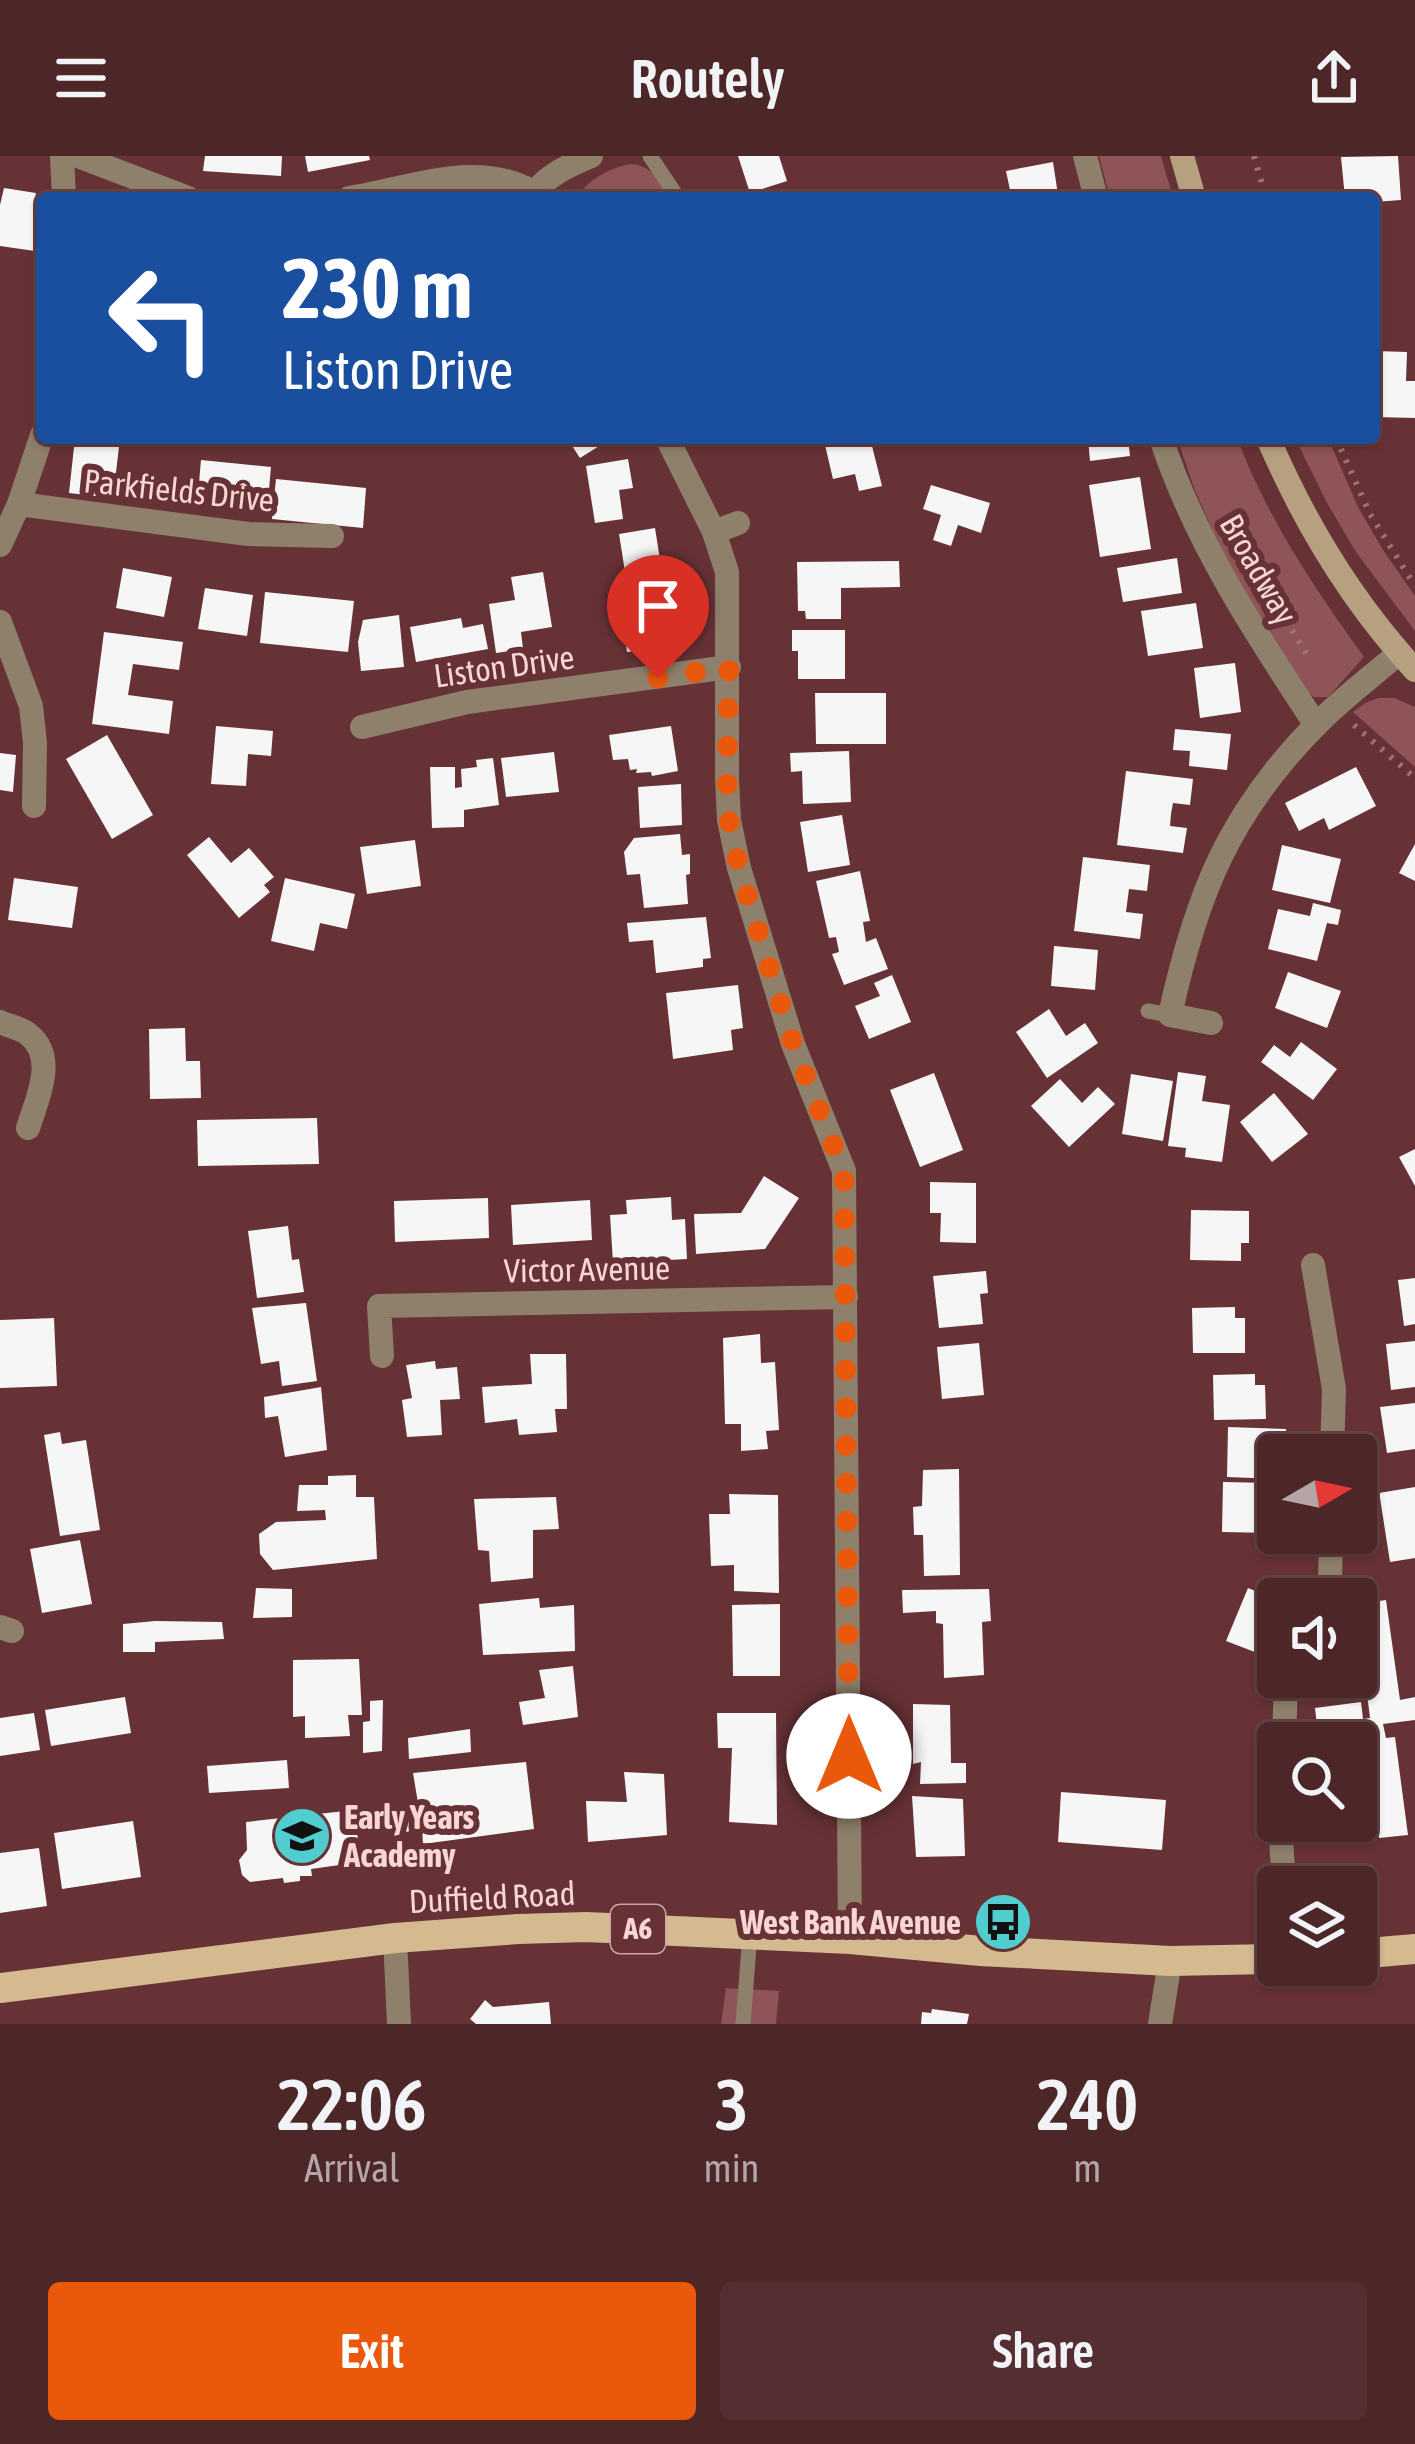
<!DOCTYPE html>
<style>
body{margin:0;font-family:"Asap Condensed",sans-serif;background:#542e30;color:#f1f3f6;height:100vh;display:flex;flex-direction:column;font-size:45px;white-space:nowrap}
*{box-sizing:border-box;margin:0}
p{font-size:39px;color:#b3a5a8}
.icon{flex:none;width:66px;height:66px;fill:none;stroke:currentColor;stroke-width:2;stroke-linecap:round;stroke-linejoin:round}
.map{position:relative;height:1868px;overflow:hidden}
.details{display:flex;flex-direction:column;background:#4d2628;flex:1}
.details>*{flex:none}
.hud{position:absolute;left:36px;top:36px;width:1344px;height:252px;border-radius:12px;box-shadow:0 3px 9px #0004,0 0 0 3px #644345;background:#1a4fa0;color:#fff;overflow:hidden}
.needle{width:78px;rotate:81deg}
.controls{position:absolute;left:1257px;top:1278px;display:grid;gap:24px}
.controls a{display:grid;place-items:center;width:120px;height:120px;border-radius:12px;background:#4d2628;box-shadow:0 3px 9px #0004,0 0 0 3px #644345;font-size:60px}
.pin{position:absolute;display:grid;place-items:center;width:102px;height:102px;color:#fff;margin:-123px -51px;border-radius:50% 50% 50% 0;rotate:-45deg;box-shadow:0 0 12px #0007}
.pin .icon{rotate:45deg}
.me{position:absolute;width:132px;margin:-66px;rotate:0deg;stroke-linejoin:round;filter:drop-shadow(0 0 9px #0008)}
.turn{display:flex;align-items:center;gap:42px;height:252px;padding:0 48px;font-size:54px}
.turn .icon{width:156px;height:156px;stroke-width:2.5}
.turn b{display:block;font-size:84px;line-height:102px}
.eta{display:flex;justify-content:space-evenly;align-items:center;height:204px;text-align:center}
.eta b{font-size:72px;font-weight:600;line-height:84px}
.action{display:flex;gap:24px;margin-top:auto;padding:24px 48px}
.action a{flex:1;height:138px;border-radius:12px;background:#ea580c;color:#fff;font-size:48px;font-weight:600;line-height:138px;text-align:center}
.action a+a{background:#542e30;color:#f1f3f6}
header{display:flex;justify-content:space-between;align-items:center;height:156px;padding:0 48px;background:#4d2628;font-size:54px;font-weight:600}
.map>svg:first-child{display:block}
.green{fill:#8e5457}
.building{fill:#f6f6f6}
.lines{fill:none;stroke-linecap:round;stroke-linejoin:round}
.path{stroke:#a07275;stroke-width:6;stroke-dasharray:3 9;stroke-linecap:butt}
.lane{stroke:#8e806b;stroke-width:15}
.street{stroke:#8e806b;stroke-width:24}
.secondary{stroke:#b6a080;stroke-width:24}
.primary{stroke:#d5b98f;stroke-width:30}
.route{stroke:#ea580c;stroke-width:21;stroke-dasharray:0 37.8}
.labels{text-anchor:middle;stroke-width:12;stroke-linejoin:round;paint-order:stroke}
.shield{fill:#673236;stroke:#cca5a6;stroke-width:3}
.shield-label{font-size:30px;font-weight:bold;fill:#f8d6d6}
.street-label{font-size:33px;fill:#f8d6d6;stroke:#673236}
.poi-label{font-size:33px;font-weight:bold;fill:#f8d6d6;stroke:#673236;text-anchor:start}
</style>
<header><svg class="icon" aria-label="menu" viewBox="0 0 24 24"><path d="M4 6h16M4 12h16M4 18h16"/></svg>Routely<svg class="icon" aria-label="share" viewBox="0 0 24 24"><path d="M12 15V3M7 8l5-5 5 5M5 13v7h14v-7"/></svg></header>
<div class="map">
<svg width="1415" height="1868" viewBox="0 0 1415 1868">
<rect width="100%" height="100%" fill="#673236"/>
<g class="green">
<polygon points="1099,0 1161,0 1173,42 1110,42"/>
<path d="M631 8C652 10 661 25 673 42H577C586 24 612 11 631 8Z"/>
<path d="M1177 282H1237C1266 360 1315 433 1364 501L1328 541H1314L1304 534 1226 406 1194 332Z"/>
<polygon points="1295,282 1328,282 1358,351 1383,394 1415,440 1415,475 1356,396 1327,347"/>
<polygon points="1379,542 1394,542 1415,551 1415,611 1353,556 1365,547"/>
<polygon points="726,1832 779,1835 776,1868 721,1868"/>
</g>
<g class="building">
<polygon points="205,0 282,0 281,20 203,15"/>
<polygon points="305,0 369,0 370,4 308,16"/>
<polygon points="738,0 779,0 787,25 750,37"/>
<polygon points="1398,0 1401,44 1374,46 1374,42 1345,42 1341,1"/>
<polygon points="1053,6 1058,39 1040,42 988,42 992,38 1010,34 1006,15"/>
<polygon points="4,32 36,37 33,54 42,55 42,96 0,90 0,49"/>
<polygon points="1374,195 1407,196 1406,225 1415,225 1415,262 1374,261"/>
<polygon points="75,282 120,282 113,342 69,337"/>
<polygon points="567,282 612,282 580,302"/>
<polygon points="765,282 817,282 817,290 765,291"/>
<polygon points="856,282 870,282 882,330 859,335 855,318 833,323 825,289"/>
<polygon points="1088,282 1128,282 1130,300 1090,305"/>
<polygon points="628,303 633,332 619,334 623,363 595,367 586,310"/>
<polygon points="201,304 271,311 267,356 197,349"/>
<polygon points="1140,321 1151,393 1100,401 1089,329"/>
<polygon points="276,323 366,332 363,372 272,363"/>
<polygon points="931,329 990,347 981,377 958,369 951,390 933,384 941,359 923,353"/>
<polygon points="655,372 663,423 627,428 619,378"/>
<polygon points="1177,402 1182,437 1123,446 1117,412"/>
<polygon points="899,405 900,431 841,432 841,463 806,463 805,455 798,455 797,406"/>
<polygon points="123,412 172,421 164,461 116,452"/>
<polygon points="543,416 552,471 521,476 523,493 496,497 489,448 515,444 511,421"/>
<polygon points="205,432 253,439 247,480 198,473"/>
<polygon points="265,436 354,445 348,496 260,487"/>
<polygon points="668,441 674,490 627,496 620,448"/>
<polygon points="1196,447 1203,492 1148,500 1141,455"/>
<polygon points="399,459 404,511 361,515 358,486 363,464"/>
<polygon points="461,462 463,472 483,468 488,493 416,506 410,471"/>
<polygon points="792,474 845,474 845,523 798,523 798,495 792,495"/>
<polygon points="104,476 183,486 179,514 133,508 128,539 173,545 169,578 92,568"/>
<polygon points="1235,507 1241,556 1200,562 1194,512"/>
<polygon points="815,537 886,537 886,588 816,588"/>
<polygon points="216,570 273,575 271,600 248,598 246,630 211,628"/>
<polygon points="671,570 678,615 652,620 651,616 636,617 637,613 630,614 628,603 613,604 609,579"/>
<polygon points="1175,573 1231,578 1227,614 1189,610 1190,595 1173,594"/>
<polygon points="107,579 153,659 112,683 66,603"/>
<polygon points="849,595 851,646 803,648 802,615 791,616 790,597"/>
<polygon points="554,596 559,636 506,641 501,602"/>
<polygon points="0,597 16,599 13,636 0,634"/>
<polygon points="493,602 499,649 464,654 464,671 432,672 430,611 455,611 455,632 462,631 461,613 477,611 476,604"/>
<polygon points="1356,611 1376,650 1329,674 1324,662 1299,675 1285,647"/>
<polygon points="1126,615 1193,623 1190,649 1173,647 1171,658 1170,670 1187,672 1183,697 1117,689"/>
<polygon points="681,628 682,669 640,672 638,631"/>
<polygon points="842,659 850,709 808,716 800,666"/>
<polygon points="680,678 682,699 690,698 690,718 686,719 688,748 644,752 640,718 627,719 624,696 634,682"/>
<polygon points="209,681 231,707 249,692 274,721 264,729 270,736 239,762 187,699"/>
<polygon points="415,684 421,730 367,738 360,691"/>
<polygon points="1415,688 1415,725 1399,717"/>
<polygon points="1282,689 1341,703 1330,747 1272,734"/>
<polygon points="1083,701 1150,709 1147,735 1129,733 1126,756 1143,758 1140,783 1074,775"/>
<polygon points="860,715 870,765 863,766 866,786 876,782 888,813 844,829 832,798 839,796 836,781 829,782 816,725"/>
<polygon points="14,722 78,731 72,772 8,764"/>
<polygon points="285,722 355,738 347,773 320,767 314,795 271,785"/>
<polygon points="1313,747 1341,754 1338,769 1327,767 1317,805 1268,793 1278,753 1310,760"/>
<polygon points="706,761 711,802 703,803 703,811 656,817 653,784 629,786 627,767"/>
<polygon points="1054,790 1098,794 1095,834 1051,830"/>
<polygon points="1288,816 1341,835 1327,872 1275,852"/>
<polygon points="892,819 911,866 869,883 855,850 880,840 874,827"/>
<polygon points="738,829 743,872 731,874 733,894 673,903 666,837"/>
<polygon points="1049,853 1066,880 1085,867 1098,887 1047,922 1016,876"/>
<polygon points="185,872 186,905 200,905 201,942 150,943 149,873"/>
<polygon points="1301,886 1337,913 1313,944 1261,906 1274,889 1290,901"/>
<polygon points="1178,916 1206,920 1202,945 1230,949 1222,1006 1185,1001 1186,992 1168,990"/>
<polygon points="934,917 963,994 920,1011 890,934"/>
<polygon points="1131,918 1173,925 1163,985 1122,978"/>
<polygon points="1060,923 1082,947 1098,931 1115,948 1069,991 1031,950"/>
<polygon points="1274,937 1308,978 1272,1006 1240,966"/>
<polygon points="317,962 319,1008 198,1010 197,964"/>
<polygon points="1415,993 1415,1030 1399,1001"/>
<polygon points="764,1020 799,1042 765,1093 696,1098 694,1058 741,1057"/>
<polygon points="930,1026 976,1027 976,1087 940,1086 941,1057 930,1057"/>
<polygon points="671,1041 672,1064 685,1063 687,1103 613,1107 610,1059 627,1058 626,1044"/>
<polygon points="488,1042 489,1082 395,1086 394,1045"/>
<polygon points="590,1044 592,1084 513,1089 511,1049"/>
<polygon points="1191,1054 1249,1055 1249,1087 1241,1087 1241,1105 1190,1104"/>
<polygon points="288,1070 292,1104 299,1103 304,1136 257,1142 248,1075"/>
<polygon points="986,1115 988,1137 980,1138 983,1168 939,1172 933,1120"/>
<polygon points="1415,1122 1415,1168 1404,1170 1398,1124"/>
<polygon points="306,1147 317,1225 282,1230 279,1205 261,1208 252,1152"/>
<polygon points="1235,1151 1235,1162 1245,1162 1245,1197 1193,1197 1192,1152"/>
<polygon points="54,1162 57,1230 0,1232 0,1164"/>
<polygon points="760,1178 761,1207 775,1206 779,1274 766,1275 768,1293 741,1295 741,1268 725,1268 723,1182"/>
<polygon points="1415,1185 1415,1231 1391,1234 1386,1188"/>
<polygon points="979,1187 984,1239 942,1243 937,1191"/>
<polygon points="530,1198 566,1198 567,1253 555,1253 557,1276 519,1279 517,1263 485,1267 482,1231 532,1228"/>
<polygon points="435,1205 436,1213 457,1211 460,1243 440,1244 442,1279 407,1281 402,1244 412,1242 406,1209"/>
<polygon points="1255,1218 1255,1229 1265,1229 1266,1263 1214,1264 1213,1219"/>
<polygon points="321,1231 327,1294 285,1301 278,1260 265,1262 264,1241"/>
<polygon points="1415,1247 1415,1293 1387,1297 1380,1251"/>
<polygon points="1228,1271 1286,1273 1286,1299 1278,1299 1278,1323 1227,1321"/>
<polygon points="60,1276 62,1288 86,1284 100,1374 60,1380 44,1279"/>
<polygon points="1375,1309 1379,1337 1415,1331 1415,1402 1390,1406 1380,1342 1356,1346 1356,1312"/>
<polygon points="959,1313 960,1419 924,1420 923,1379 914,1379 913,1351 922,1350 923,1314"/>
<polygon points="356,1319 356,1341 374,1341 377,1403 273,1414 260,1398 259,1378 276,1366 326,1364 325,1354 297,1355 299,1329 328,1329 328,1320"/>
<polygon points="1223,1326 1278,1327 1278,1359 1273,1359 1273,1377 1222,1376"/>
<polygon points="729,1338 778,1339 779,1437 734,1435 734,1409 711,1410 709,1358 730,1358"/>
<polygon points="556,1341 559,1373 533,1374 533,1422 491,1426 489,1395 478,1394 474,1343"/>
<polygon points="80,1384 92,1448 42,1457 30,1393"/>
<polygon points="256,1432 292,1433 292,1461 253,1462"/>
<polygon points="1248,1432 1278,1444 1278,1453 1260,1498 1226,1485"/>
<polygon points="989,1433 991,1465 982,1466 984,1519 944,1522 943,1468 936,1467 936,1455 903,1457 902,1434"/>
<polygon points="539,1442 540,1452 574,1449 575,1495 483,1499 479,1448"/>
<polygon points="1386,1444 1400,1544 1415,1541 1415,1564 1383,1568 1386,1582 1395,1581 1408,1679 1379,1682 1379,1677 1339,1682 1337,1665 1356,1665 1356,1587 1319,1587 1315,1552 1361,1546 1363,1563 1370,1562 1356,1448"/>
<polygon points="780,1448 780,1520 733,1520 732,1449"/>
<polygon points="155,1465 222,1466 224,1483 155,1486 155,1496 123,1496 123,1468"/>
<polygon points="359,1503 362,1559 348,1559 350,1580 305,1582 305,1560 293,1561 293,1504"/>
<polygon points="573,1510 578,1561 523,1569 519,1546 545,1542 539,1514"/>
<polygon points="125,1541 131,1577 51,1590 45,1554"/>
<polygon points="383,1544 382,1595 363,1597 363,1566 370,1565 370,1545"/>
<polygon points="913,1548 950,1549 951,1607 966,1607 966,1627 920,1628 921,1606 913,1608"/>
<polygon points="34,1557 40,1594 0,1600 0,1562"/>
<polygon points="717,1557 776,1557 777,1669 729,1666 732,1592 718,1592"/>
<polygon points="470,1573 471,1596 409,1603 408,1582"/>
<polygon points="287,1604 289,1632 209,1637 207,1610"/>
<polygon points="526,1606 534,1673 423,1688 422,1672 406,1676 401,1656 419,1653 413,1617"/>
<polygon points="624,1616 664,1618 667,1679 588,1686 586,1645 627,1646"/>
<polygon points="1061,1636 1166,1644 1162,1694 1058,1686"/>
<polygon points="912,1640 963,1643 965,1700 916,1701"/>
<polygon points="354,1654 361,1706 311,1713 312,1720 300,1720 300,1725 284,1727 283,1722 250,1726 242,1719 239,1704 247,1694 246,1666"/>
<polygon points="133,1665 141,1721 62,1733 54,1677"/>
<polygon points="39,1692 47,1750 0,1757 0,1697"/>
<polygon points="485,1844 493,1851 549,1846 551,1868 476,1868 470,1863"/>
<polygon points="932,1853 969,1858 967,1868 921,1868 922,1856 931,1857"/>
</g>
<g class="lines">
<g class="path">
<polyline points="1254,0 1266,42"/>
<polyline points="1336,282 1370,358 1415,430"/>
<polyline points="1261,423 1307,499"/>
<polyline points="1354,569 1415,622"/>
</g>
<g class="lane">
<polyline points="650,0 678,42"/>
<polyline points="1148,855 1170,859"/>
<polyline points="743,1868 750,1778"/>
</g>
<g class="street">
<polyline points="62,0 64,42"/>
<polyline points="78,0 188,42"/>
<polyline points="1085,0 1096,42"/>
<path d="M535 36C550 17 569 10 591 0"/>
<path d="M349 42C413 32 485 0 542 42"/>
<polyline points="667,282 714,376 727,416 727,621 729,664 739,712 793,888 844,1015 850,1783"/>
<path d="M1161 282C1195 386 1256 478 1316 569"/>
<polyline points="19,348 248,378 332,380"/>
<polyline points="714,376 738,367"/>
<polyline points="0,389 19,348 42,279"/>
<polyline points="0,466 31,550 35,587 34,650"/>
<polyline points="362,571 467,546 729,511"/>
<path d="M0 866C8 870 21 872 28 878 58 901 37 943 28 972"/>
<path d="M1211 867 1170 859C1196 740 1228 659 1314 571 1340 544 1371 521 1399 497"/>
<polyline points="1313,1109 1334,1233 1332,1299"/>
<polyline points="382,1200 379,1150 846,1141"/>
<polyline points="1322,1443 1330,1426 1331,1377"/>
<polyline points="0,1471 12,1475"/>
<polyline points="1284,1587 1286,1521"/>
<polyline points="1280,1665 1284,1731"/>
<polyline points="395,1782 399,1868"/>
<polyline points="1160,1868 1170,1805"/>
</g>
<g class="secondary">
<polyline points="1182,0 1194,42"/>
<path d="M1268 282C1304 366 1353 447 1415 514"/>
</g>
<g class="primary">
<polyline points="1356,1798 1415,1793"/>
<polyline points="0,1832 395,1782 518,1773 586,1771 850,1783 981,1795 1170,1805 1278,1803"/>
</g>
</g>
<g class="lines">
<polyline class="route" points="658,522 729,511 727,621 729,664 739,712 793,888 844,1016 849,1600"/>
</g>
<defs>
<g id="school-disc" transform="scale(3)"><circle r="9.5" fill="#52cdcf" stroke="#673236"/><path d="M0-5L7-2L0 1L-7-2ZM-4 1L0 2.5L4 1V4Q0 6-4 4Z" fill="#111"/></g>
<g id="bus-disc" transform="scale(3)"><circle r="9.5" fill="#52cdcf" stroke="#673236"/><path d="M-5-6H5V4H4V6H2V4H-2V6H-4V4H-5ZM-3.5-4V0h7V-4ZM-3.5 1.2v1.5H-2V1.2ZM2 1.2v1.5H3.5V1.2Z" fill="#111"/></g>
</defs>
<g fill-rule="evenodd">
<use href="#school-disc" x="302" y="1680"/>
<use href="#bus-disc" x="1003" y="1766"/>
</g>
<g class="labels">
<rect class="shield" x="611" y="1749" width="54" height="48" rx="9"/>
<g class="shield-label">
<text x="638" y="1783">A6</text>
</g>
<g class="street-label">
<text transform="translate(179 334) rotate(6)" y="12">Parkfields Drive</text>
<text transform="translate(1259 413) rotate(60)" y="12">Broadway</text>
<text transform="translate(504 510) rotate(-8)" y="12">Liston Drive</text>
<text transform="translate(587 1113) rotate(-1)" y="12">Victor Avenue</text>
<text transform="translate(492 1741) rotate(-3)" y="12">Duffield Road</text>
</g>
<g class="poi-label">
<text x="344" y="1673">Early Years<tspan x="344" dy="38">Academy</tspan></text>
<text x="961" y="1778" text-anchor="end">West Bank Avenue</text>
</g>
</g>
</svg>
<div class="controls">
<a><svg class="needle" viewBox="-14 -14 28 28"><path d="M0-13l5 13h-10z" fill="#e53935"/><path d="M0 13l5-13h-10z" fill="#b3a5a8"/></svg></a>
<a><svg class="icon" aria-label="sound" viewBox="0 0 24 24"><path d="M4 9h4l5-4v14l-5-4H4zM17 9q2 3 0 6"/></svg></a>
<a><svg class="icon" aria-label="search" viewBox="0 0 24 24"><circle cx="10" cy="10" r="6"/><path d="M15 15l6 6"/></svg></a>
<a><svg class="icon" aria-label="layers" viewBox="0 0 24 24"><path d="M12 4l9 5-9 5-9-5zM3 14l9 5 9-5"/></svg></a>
</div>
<div class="pin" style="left:658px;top:522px;background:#d93025"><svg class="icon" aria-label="arrive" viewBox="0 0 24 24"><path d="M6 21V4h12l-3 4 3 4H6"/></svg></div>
<svg class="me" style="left:849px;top:1600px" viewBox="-20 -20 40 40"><circle r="19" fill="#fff"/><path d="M0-13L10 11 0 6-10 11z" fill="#ea580c"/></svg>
<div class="hud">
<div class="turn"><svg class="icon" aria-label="left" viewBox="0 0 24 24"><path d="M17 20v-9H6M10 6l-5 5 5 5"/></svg><div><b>230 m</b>Liston Drive</div></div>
</div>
</div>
<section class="details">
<div class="eta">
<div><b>22:06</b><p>Arrival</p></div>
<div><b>3</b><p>min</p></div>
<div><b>240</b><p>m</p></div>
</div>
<div class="action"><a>Exit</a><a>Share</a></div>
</section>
